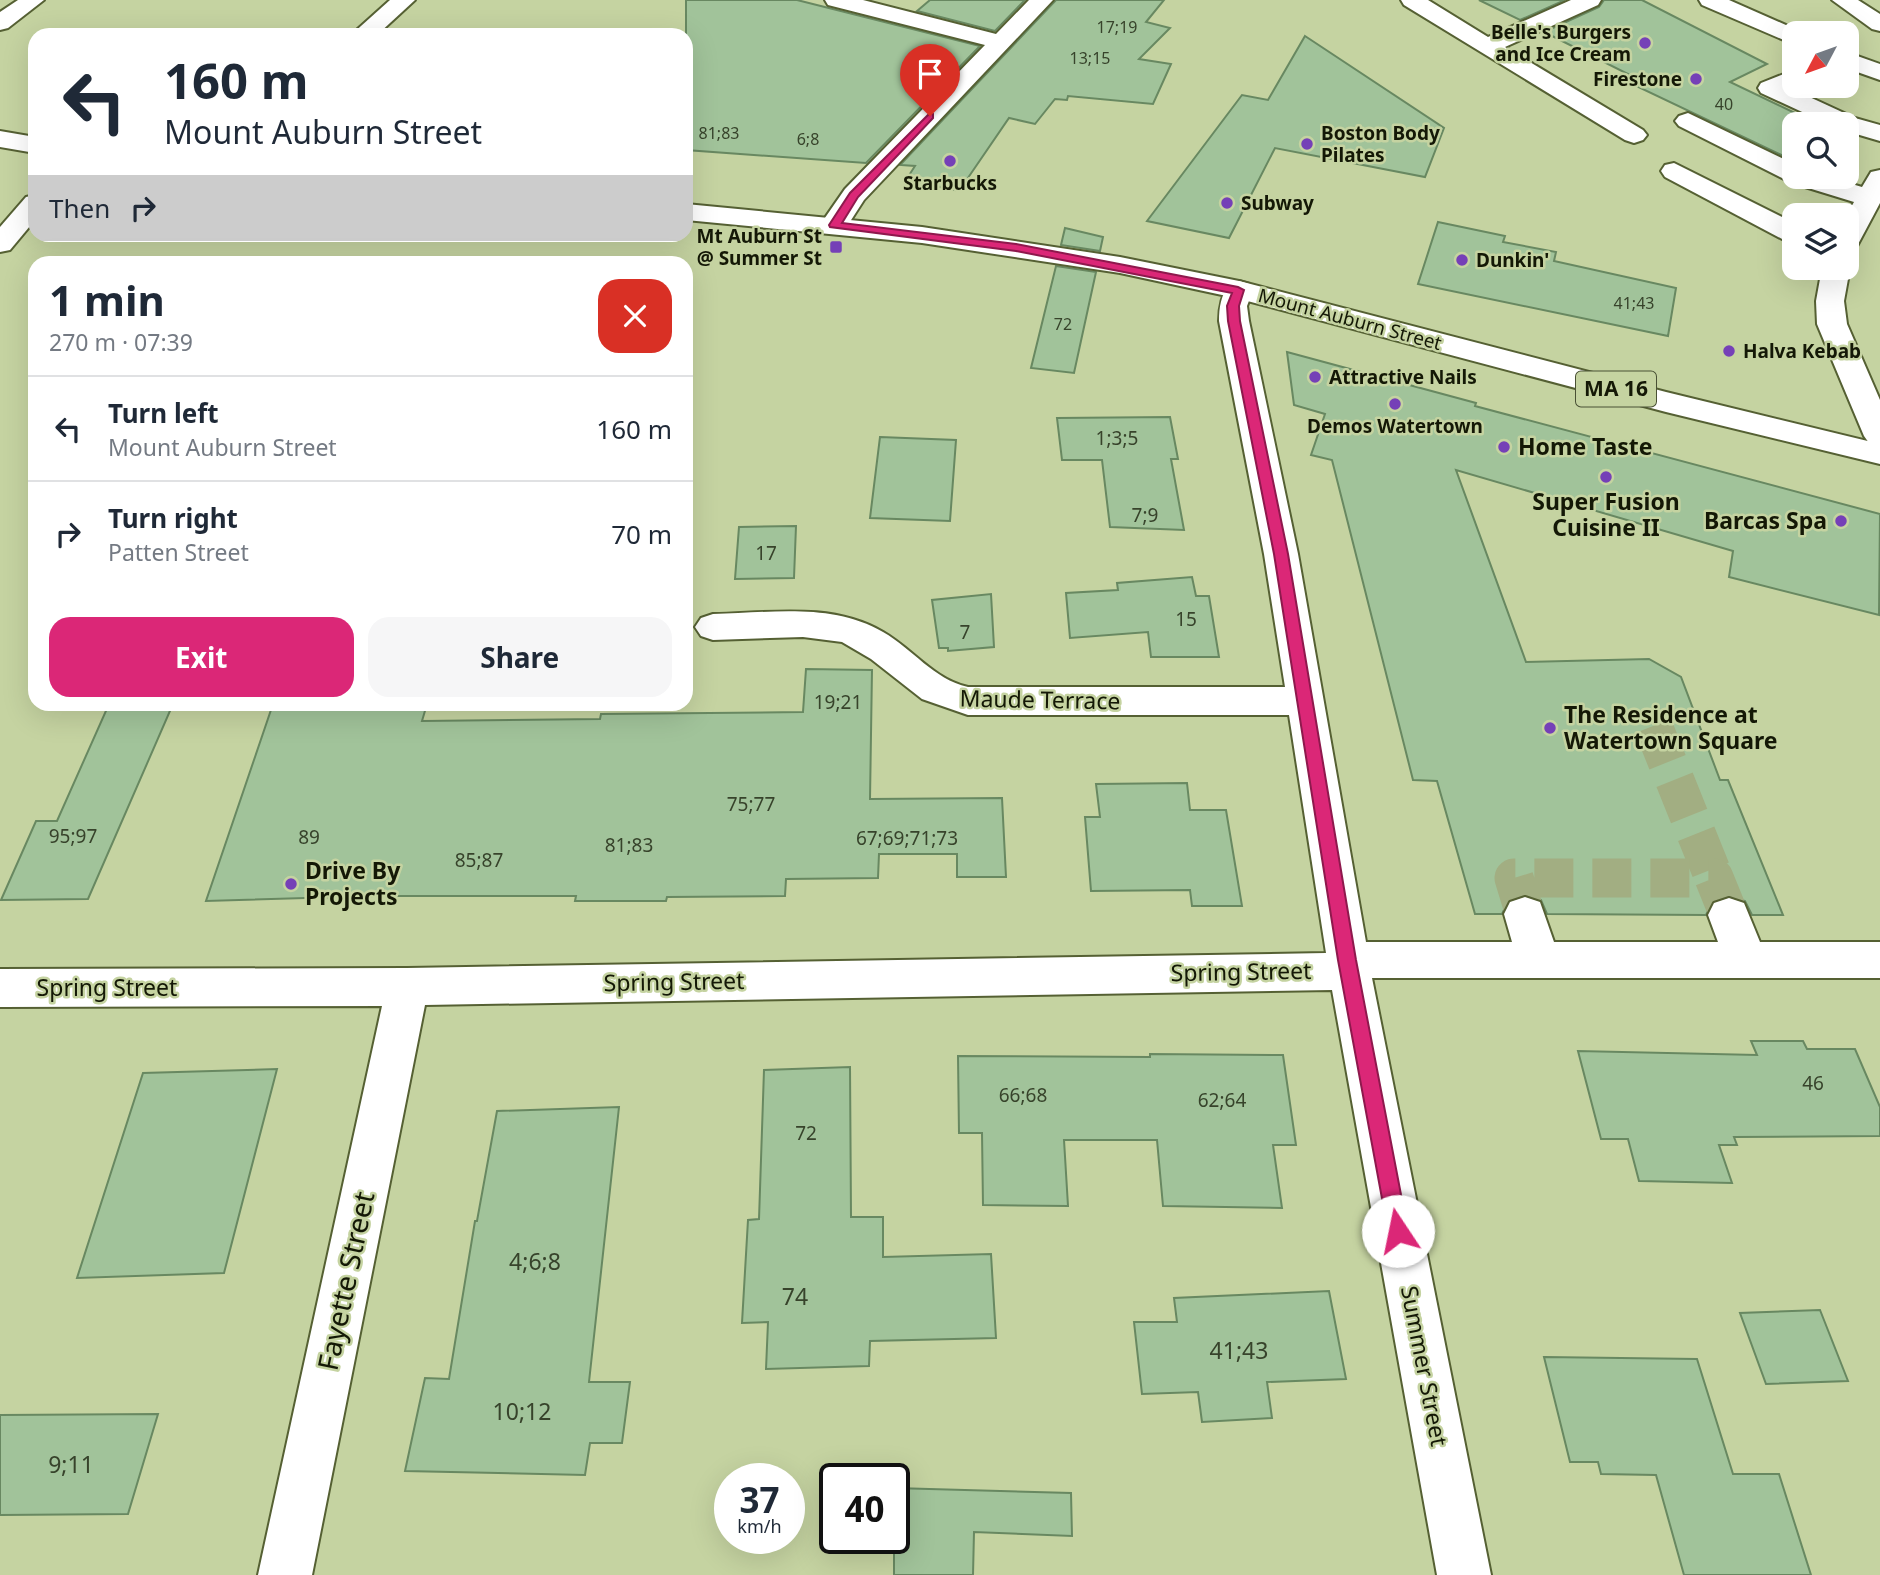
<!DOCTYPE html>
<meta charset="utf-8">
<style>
body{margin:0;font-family:"Noto Sans",sans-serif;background:#f6f6f7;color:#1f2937;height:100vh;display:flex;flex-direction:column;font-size:26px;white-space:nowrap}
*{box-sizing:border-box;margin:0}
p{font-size:23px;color:#747a83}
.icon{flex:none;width:38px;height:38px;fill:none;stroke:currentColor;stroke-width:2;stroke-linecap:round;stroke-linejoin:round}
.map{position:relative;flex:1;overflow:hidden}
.side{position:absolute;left:28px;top:256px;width:665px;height:455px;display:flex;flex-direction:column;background:#fff;border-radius:21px;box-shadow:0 7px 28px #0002}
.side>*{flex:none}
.top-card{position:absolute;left:28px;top:28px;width:665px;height:214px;border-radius:21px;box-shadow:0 7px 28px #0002;background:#fff;color:#1f2937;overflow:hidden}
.needle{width:46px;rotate:229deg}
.tools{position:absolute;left:1782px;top:21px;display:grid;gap:14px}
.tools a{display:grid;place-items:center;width:77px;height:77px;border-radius:14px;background:#fff;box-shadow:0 7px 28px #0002;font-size:35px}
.speed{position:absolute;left:714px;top:1463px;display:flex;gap:14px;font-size:35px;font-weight:700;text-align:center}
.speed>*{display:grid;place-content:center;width:91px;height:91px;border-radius:50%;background:#fff;box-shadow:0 7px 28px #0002;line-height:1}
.speed small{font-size:18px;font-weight:400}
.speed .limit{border:4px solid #111;border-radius:10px;background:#fff;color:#111}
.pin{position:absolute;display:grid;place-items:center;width:60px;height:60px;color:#fff;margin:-72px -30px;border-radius:50% 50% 50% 0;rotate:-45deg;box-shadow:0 0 7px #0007}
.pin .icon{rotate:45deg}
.me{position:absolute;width:77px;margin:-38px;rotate:349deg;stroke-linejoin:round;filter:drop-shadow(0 0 5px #0008)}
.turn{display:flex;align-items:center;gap:24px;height:147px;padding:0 21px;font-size:32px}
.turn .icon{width:91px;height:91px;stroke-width:2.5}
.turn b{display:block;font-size:49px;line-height:60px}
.then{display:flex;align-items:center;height:66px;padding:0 21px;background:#0003;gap:14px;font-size:26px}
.round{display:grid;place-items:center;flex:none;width:74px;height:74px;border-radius:21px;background:#f6f6f7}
.headline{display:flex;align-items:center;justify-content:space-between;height:119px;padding:0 21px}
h1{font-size:42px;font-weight:700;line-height:52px}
.action{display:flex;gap:14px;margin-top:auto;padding:14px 21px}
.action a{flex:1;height:80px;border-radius:21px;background:#db2777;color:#fff;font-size:28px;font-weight:700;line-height:80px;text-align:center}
.action a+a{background:#f6f6f7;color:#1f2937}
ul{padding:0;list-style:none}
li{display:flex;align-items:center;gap:21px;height:105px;padding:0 21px;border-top:2px solid #e0e1e3}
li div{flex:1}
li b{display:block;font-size:26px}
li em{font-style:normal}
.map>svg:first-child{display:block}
.building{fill:#a1c39a;stroke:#688861;stroke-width:2}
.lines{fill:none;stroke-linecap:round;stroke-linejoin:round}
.minor-tunnel{stroke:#a2ae82;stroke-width:39;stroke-dasharray:39 19;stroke-linecap:butt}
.minor-casing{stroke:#556033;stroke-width:4}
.major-casing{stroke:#556033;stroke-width:4}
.minor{fill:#fff;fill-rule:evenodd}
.major{fill:#fff;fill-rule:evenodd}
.route{fill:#db2777;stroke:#8e194d;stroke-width:2}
.poi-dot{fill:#7540b7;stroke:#c5d3a1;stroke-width:2.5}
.labels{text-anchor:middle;stroke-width:5;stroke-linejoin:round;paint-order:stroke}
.far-number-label{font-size:16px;fill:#37432b}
.far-poi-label{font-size:19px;font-weight:bold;fill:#141806;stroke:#c5d3a1;text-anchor:start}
.far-street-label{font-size:19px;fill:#141806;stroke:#c5d3a1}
.number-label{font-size:19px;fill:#37432b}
.shield{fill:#c5d3a1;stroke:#495034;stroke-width:2}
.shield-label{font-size:21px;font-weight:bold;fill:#141806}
.poi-label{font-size:23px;font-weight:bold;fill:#141806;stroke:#c5d3a1;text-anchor:start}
.street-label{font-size:23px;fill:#141806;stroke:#c5d3a1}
.near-number-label{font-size:23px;fill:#37432b}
.near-street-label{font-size:28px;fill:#141806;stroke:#c5d3a1}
</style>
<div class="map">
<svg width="1880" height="1575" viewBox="0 0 1880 1575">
<rect width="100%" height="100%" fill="#c5d3a1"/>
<g class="building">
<polygon points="686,0 797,0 980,46 866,163 686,150"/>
<polygon points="930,0 1025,0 995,31 917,11"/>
<polygon points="1056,0 1164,0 1146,22 1170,28 1139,59 1171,64 1153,104 1068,96 1067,100 1055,99 1035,124 1009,118 959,191 906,180 915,166 900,165"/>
<polygon points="1479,0 1565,0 1520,20"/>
<polygon points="1604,0 1642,0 1767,64 1730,82 1818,124 1794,124 1794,161 1632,84 1640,80 1544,32 1599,7"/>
<polygon points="1305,36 1444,128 1425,177 1275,148 1229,238 1147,221 1242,95 1268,100"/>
<polygon points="1438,222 1505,236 1503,242 1556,252 1554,261 1676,288 1668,336 1418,284"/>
<polygon points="1065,228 1103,237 1100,251 1061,245"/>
<polygon points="1056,266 1096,272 1074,373 1031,368"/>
<polygon points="1287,352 1476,403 1475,406 1880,514 1879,615 1729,577 1733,551 1456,470 1526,662 1649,659 1681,677 1720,780 1728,780 1783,915 1752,915 1745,901 1730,896 1713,901 1706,915 1547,914 1541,900 1526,895 1509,900 1502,914 1475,914 1437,781 1413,780 1332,460 1311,455 1325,414 1294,405"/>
<polygon points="1170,417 1178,459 1171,459 1184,530 1110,527 1102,460 1062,460 1057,418"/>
<polygon points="880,437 956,440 950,521 870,518"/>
<polygon points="796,526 794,578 735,579 739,527"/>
<polygon points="1192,577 1196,596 1209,596 1219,657 1151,657 1148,632 1070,638 1066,593 1118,590 1117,583"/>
<polygon points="991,594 994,647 948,651 948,648 939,648 932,600"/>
<polygon points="806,669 872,670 870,799 1002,798 1006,877 957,877 957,854 879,854 878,878 786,879 785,896 667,897 666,901 575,901 576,896 375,896 206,901 273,704 427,704 422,721 600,719 601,714 803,712"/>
<polygon points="109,704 173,704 88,899 1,900 36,821 57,821"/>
<polygon points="1187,783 1190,810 1226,810 1242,906 1192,906 1190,890 1091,891 1085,817 1100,817 1096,784"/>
<polygon points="1751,1041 1803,1041 1807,1049 1855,1049 1880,1107 1880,1136 1734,1137 1737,1145 1719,1145 1732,1183 1639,1181 1628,1139 1601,1139 1578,1051 1757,1055"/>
<polygon points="1150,1054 1283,1055 1296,1145 1273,1145 1282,1208 1163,1206 1157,1140 1064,1140 1068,1206 983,1205 982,1133 959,1133 958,1056 1150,1057"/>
<polygon points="850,1067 851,1217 883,1217 883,1257 991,1254 996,1338 870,1341 869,1366 766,1369 768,1322 742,1323 748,1220 759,1219 764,1070"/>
<polygon points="277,1069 224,1273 77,1278 143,1073"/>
<polygon points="619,1107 589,1382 630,1382 622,1443 590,1443 585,1475 405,1471 425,1378 449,1379 475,1221 477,1221 497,1111"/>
<polygon points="1329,1291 1346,1379 1267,1382 1272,1418 1202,1422 1198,1392 1142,1394 1134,1322 1177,1322 1174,1298"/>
<polygon points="1820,1310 1848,1381 1766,1384 1740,1313"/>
<polygon points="1544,1357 1697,1359 1733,1474 1779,1474 1811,1575 1684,1575 1656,1475 1601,1474 1598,1462 1570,1462"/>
<polygon points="158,1414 128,1514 0,1515 0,1415"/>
<polygon points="894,1488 1071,1493 1072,1536 974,1532 973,1575 894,1575"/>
</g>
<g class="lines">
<g class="minor-tunnel">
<polyline points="1653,726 1714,878"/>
<polyline points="1525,914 1514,878 1714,878 1729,915"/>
</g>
<g class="minor-casing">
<g id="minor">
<polygon points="18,0 44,0 8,28 0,30 0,12"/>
<polygon points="390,0 415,0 377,35 351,35"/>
<polygon points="825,0 863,0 996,34 1029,0 1053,0 864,200 844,231 834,233 824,231 820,225 845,189 985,45 828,5"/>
<polygon points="1401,0 1428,0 1488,37 1571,0 1601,0 1598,5 1505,47 1643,130 1647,135 1643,140 1634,143 1625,140 1404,5"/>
<polygon points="1794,70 1795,86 1790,88 1855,118 1880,125 1880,141 1846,131 1846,124 1828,124 1761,93 1758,88 1761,83"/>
<polygon points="1688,113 1794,164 1794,177 1828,177 1862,187 1871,172 1880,170 1880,203 1856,248 1846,250 1846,216 1854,202 1792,183 1679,126 1675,121 1679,116"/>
<polygon points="1674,163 1794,223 1794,242 1784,240 1665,177 1661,171 1665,165"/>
<polygon points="35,195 35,220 10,250 0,252 0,227 26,197"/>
<polygon points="1846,263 1850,268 1844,301 1847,324 1880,400 1880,446 1869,443 1864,436 1817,324 1816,301 1822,268 1846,268"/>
<path d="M1239 281 1249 284 1253 290 1247 306 1249 321 1298 554 1366 942H1512L1504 914 1510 902 1525 897 1540 902 1554 942H1718L1708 915 1714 903 1729 898 1744 903 1760 942H1880V978H1372L1491 1575H1437L1332 990 425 1005 312 1575H258L382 1006 0 1007V969L407 968 1326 953 1289 715H968L922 699 871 659 842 642 803 637 713 640 701 636 695 627 701 618 713 614C769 613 832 602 883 632 913 649 933 679 968 687H1285L1264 554 1219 321C1219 307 1221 296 1229 284Z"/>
</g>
</g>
<g class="major-casing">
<g id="major">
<polygon points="1699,0 1729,0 1804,33 1794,33 1794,43 1786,41 1702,5"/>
<polygon points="1832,0 1858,0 1880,14 1880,31 1872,29"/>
<polygon points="1846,52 1880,64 1880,80 1846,68"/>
<polygon points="0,131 35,137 35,153 0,147"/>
<polygon points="686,204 922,227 1120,257 1239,281 1666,392 1880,444 1880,464 1666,412 1236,298 1120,273 922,243 686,220"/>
</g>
</g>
<use href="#minor" class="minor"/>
<use href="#major" class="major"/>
</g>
<polygon class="route" points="930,113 933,114 933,118 858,197 842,223 1016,244 1238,287 1244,290 1239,306 1240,321 1288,554 1356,960 1408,1231 1405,1237 1398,1240 1391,1237 1388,1231 1338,960 1274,554 1228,321 1227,306 1232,293 1016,251 830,227 829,225 850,193"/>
<g class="poi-dot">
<circle cx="1645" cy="43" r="7"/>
<circle cx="1696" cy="79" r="7"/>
<circle cx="1307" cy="144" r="7"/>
<circle cx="950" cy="161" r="7"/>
<circle cx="1227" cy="203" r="7"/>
<rect x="829" y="240" width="14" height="14" rx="3.5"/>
<circle cx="1462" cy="260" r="7"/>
<circle cx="1729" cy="351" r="7"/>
<circle cx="1315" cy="377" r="7"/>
<circle cx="1395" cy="404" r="7"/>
<circle cx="1504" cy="447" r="7"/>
<circle cx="1606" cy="477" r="7"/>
<circle cx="1841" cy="521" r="7"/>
<circle cx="1550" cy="728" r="7"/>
<circle cx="291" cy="884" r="7"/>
</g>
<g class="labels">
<g class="far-number-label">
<text x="1117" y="33">17;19</text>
<text x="1090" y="64">13;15</text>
<text x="1724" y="110">40</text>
<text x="719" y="139">81;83</text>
<text x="808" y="145">6;8</text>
<text x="1634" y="309">41;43</text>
<text x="1063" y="330">72</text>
</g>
<g class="far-poi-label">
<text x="1631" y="39" text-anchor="end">Belle's Burgers<tspan x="1631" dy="22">and Ice Cream</tspan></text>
<text x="1682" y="86" text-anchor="end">Firestone</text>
<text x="1321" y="140">Boston Body<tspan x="1321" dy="22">Pilates</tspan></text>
<text x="950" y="190" text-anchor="middle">Starbucks</text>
<text x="1241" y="210">Subway</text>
<text x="822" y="243" text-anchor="end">Mt Auburn St<tspan x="822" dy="22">@ Summer St</tspan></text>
<text x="1476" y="267">Dunkin'</text>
<text x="1743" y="358">Halva Kebab</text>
<text x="1329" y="384">Attractive Nails</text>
<text x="1395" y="433" text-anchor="middle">Demos Watertown</text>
</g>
<g class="far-street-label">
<text transform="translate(1350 319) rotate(15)" y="7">Mount Auburn Street</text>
</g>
<g class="number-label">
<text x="1117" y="445">1;3;5</text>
<text x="1145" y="522">7;9</text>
<text x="766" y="560">17</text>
<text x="1186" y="626">15</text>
<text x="965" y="639">7</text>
<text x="838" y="709">19;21</text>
<text x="751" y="811">75;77</text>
<text x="73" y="843">95;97</text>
<text x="309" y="844">89</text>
<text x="907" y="845">67;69;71;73</text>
<text x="629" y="852">81;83</text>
<text x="479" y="867">85;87</text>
<text x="1813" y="1090">46</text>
<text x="1023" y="1102">66;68</text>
<text x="1222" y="1107">62;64</text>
<text x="806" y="1140">72</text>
</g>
<rect class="shield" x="1576" y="371.5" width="80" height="35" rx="5"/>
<g class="shield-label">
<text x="1616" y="396">MA 16</text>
</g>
<g class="poi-label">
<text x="1518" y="455">Home Taste</text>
<text x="1606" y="510" text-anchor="middle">Super Fusion<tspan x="1606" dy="26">Cuisine II</tspan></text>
<text x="1827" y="529" text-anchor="end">Barcas Spa</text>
<text x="1564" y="723">The Residence at<tspan x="1564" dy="26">Watertown Square</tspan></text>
<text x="305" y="879">Drive By<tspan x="305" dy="26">Projects</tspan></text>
</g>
<g class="street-label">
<text transform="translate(1040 700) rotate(1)" y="8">Maude Terrace</text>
<text transform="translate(1241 972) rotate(-1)" y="8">Spring Street</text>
<text transform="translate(674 982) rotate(-1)" y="8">Spring Street</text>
<text x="107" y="996">Spring Street</text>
<text transform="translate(1424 1366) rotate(79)" y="8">Summer Street</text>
</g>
<g class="near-number-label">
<text x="535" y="1270">4;6;8</text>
<text x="795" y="1305">74</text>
<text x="1239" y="1359">41;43</text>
<text x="522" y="1420">10;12</text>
<text x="71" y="1473">9;11</text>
</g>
<g class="near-street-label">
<text transform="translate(346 1281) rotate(-78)" y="10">Fayette Street</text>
</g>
</g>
</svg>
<div class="tools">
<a><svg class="needle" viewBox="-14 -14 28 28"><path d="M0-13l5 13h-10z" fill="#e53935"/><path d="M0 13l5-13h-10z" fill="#747a83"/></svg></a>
<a><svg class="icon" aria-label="search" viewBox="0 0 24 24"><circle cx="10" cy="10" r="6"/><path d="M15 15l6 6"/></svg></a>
<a><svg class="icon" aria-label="layers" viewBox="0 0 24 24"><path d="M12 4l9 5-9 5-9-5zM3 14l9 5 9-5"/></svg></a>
</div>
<div class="speed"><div>37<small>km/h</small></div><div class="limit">40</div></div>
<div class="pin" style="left:930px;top:116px;background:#d93025"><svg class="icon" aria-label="arrive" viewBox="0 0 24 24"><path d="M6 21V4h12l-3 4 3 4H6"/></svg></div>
<svg class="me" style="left:1398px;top:1231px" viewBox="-20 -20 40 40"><circle r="19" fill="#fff"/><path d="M0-13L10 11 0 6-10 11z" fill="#db2777"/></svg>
<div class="top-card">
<div class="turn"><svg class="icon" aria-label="left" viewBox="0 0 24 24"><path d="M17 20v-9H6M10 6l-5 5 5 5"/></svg><div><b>160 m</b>Mount Auburn Street</div></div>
<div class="then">Then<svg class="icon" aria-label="right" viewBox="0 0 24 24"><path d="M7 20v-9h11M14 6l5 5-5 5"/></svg></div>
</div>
<section class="side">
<div class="headline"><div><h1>1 min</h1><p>270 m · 07:39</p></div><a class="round" style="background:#d93025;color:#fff"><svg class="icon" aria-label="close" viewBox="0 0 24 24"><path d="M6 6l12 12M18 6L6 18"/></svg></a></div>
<ul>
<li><svg class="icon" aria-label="left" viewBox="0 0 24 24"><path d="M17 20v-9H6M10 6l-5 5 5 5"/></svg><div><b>Turn left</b><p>Mount Auburn Street</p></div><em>160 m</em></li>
<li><svg class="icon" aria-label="right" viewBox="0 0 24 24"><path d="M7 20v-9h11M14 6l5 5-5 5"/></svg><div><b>Turn right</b><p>Patten Street</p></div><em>70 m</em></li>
</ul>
<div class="action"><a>Exit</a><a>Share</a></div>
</section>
</div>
